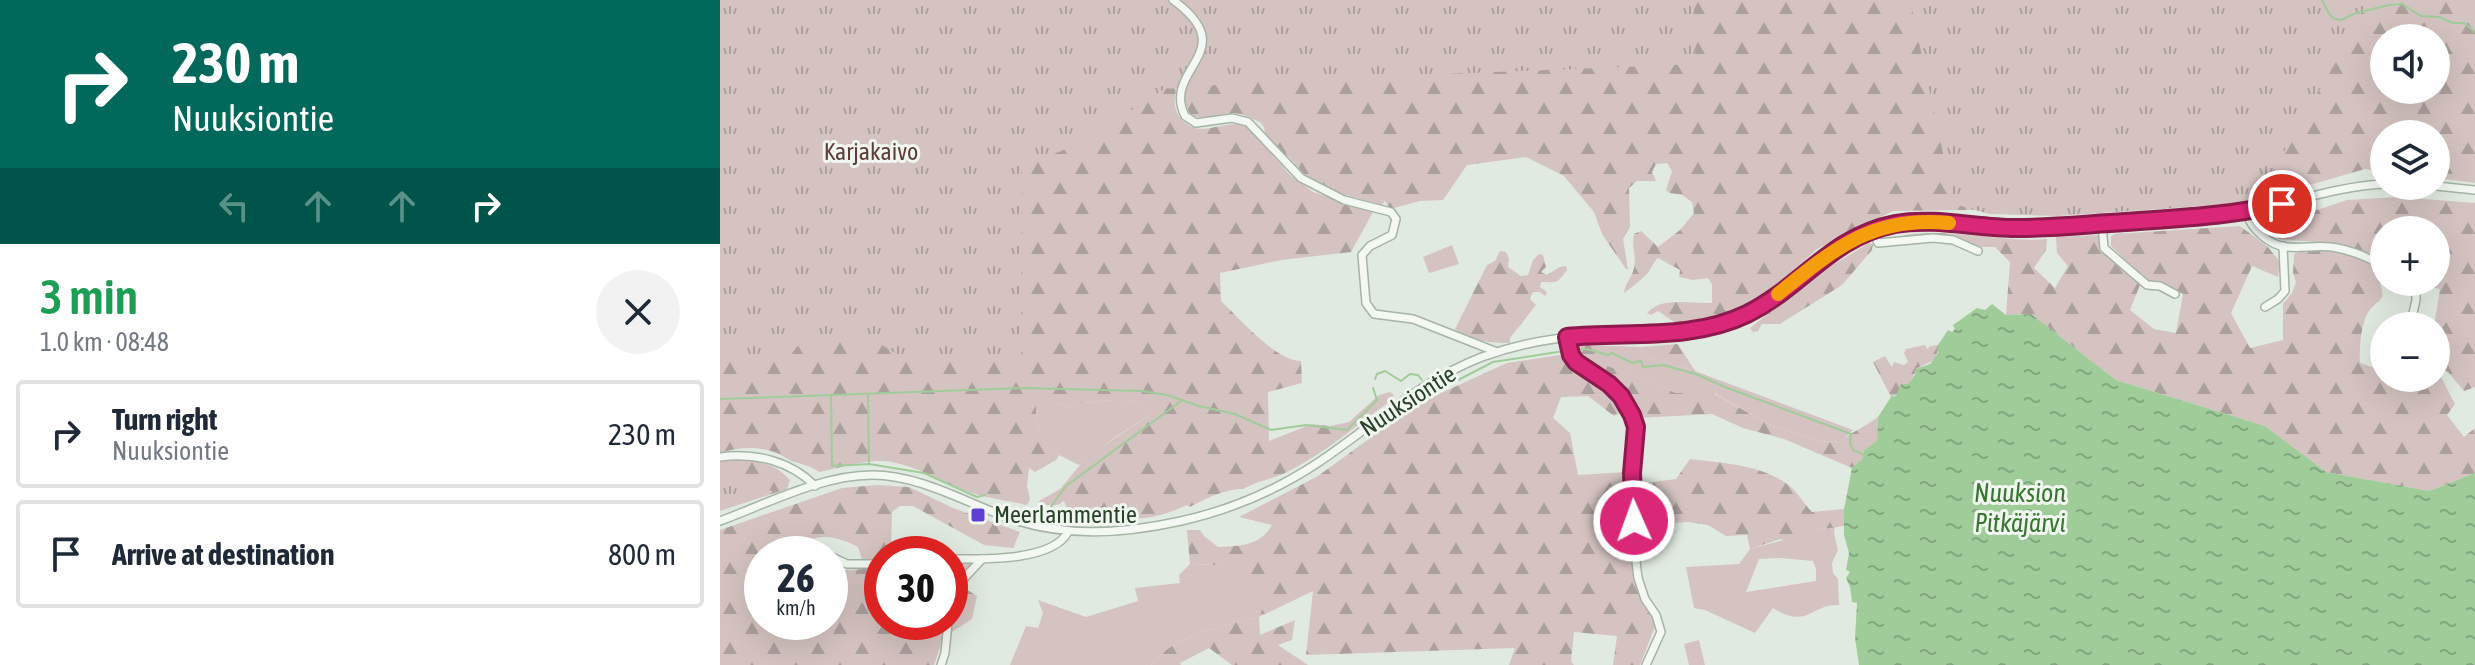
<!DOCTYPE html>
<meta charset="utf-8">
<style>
body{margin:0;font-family:"Asap Condensed",sans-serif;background:#f2f2f3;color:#1f2937;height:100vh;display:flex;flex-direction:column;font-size:30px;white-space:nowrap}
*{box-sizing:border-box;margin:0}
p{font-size:26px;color:#747a83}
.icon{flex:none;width:44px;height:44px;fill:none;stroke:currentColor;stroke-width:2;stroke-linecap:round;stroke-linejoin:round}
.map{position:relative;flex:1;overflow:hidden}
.details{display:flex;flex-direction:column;background:#fff;width:720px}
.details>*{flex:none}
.hud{background:#00695c;color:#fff;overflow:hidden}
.tools{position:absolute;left:1650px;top:24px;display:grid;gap:16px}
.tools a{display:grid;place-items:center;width:80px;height:80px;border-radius:50%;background:#fff;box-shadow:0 8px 32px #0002;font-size:40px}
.speed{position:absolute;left:24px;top:536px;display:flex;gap:16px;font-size:40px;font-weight:700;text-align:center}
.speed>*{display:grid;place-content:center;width:104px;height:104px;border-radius:50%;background:#fff;box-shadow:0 8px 32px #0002;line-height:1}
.speed small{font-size:20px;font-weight:400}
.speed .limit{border:12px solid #d22;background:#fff;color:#111}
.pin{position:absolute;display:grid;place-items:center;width:68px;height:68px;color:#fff;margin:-34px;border:4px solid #fff;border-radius:50%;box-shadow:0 2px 8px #0007}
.me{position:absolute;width:88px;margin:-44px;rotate:358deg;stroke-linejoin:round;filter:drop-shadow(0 0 6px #0008)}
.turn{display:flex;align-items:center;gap:28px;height:168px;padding:0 40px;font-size:36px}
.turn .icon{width:104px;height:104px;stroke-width:2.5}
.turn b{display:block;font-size:56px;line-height:68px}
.lanes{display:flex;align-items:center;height:76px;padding:0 40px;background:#0003;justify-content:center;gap:40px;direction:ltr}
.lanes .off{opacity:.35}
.round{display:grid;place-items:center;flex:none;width:84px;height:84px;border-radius:42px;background:#f2f2f3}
.overview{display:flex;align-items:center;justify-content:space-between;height:136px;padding:0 40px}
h1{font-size:48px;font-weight:600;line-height:60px;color:#1e9e55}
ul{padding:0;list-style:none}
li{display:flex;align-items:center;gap:24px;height:108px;margin:0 16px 12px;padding:0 24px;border:4px solid #e0e1e3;border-radius:8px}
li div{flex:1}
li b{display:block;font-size:30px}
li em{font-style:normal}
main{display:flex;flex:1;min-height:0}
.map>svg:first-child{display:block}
.grass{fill:#d4c3c1;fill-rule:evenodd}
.forest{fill:url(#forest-firs);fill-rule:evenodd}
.park{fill:url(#park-tufts)}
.water{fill:url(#water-ripples)}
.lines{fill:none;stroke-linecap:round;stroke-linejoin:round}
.stream{stroke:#a0cc9a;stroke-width:2}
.minor-casing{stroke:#a6b4a5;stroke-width:10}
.minor{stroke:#f3f8f3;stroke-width:7}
.route-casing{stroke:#8e194d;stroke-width:20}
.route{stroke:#db2777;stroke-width:14}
.slow{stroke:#f59e0b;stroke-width:14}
.poi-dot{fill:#5e40d5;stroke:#f1f7f0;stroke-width:3}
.labels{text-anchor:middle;stroke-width:6;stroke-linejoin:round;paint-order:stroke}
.park-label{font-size:24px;fill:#5f3c35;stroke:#f1f7f0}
.street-label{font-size:24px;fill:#284228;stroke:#f1f7f0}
.poi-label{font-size:24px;fill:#284228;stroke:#f1f7f0;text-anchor:start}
.water-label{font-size:26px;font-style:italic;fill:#377830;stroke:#f1f7f0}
</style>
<main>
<section class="details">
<div class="hud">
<div class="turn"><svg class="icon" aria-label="right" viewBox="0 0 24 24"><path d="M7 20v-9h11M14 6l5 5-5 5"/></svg><div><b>230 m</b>Nuuksiontie</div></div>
<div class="lanes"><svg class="icon off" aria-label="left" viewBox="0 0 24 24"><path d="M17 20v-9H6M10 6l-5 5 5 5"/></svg><svg class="icon off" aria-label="ahead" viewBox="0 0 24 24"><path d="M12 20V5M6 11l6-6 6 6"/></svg><svg class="icon off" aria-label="ahead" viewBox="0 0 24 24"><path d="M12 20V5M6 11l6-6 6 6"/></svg><svg class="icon" aria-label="right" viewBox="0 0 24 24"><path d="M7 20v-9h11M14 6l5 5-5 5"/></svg></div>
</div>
<div class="overview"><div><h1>3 min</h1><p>1.0 km · 08:48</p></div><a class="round"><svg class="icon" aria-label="close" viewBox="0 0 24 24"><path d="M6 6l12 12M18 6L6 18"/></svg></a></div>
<ul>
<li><svg class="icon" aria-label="right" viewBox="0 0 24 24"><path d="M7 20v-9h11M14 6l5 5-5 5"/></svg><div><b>Turn right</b><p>Nuuksiontie</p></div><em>230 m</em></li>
<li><svg class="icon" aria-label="arrive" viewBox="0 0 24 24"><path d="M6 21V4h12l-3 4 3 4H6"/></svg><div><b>Arrive at destination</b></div><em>800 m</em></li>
</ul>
</section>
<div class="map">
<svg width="1755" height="665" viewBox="0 0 1755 665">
<defs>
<pattern id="forest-firs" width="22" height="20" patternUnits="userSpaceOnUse" patternTransform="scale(2)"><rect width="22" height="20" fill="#d4c3c1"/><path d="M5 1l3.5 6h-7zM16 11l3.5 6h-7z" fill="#aca09d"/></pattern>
<pattern id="park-tufts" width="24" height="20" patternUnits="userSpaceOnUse" patternTransform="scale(2)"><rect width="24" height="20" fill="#d4c3c1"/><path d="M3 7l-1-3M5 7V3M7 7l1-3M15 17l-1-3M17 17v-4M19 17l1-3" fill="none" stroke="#aca09d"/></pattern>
<pattern id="water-ripples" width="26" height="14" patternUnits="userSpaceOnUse" patternTransform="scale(2)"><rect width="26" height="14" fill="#a0cc9a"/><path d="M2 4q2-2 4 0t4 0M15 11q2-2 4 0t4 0" fill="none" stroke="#82a77e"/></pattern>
</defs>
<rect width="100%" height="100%" fill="#e1eae0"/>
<g class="grass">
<polygon points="732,245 739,264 709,273 703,257"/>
<polygon points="894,346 921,347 925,356 975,371 1133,430 1120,442 1097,441 1050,425 994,393 956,393 874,361"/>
<path d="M316 395C327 403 337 403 350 407L356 404C380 402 411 394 433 409L429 415 393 439 359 465 339 455 315 432 319 427 316 415Z"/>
<path d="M1115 526 1114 533 1118 550 1112 563 1113 573 1118 579 1119 605C1092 603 1088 630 1053 608L1035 633 985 610 974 608 966 567 1019 564 1030 549ZM1061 558 1093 561 1096 569V581L1026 592 1039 559Z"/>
<path d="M470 564 496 565 551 589 539 617C503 627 455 633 431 665H290L306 626 318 628 323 613 318 600 366 617 418 601 415 588 460 583 459 575Z"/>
<polygon points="979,640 985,665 969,665 964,644"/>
</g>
<g class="forest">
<path d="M0 0 476 48C466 68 445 97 460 118 465 124 474 129 482 129 498 128 507 123 525 124L570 175 593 192 653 212 631 252 561 260 500 273 501 301C519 318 556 361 581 361L582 383 548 392 549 441 592 424 610 426 629 422 659 395 670 392 674 395 668 403C635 426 605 453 569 471 555 479 538 480 523 489 508 488 484 499 470 507L467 505C451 513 428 520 410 518 402 517 394 511 385 510 367 508 370 524 342 512L343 509 347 508 344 501 337 505H319V501L340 489 365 459 429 415 432 409C411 394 380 402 356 404L350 407C337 403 326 403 316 396V415L319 427 316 432 339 455 336 460 315 472 309 468 307 486 310 499 307 505C285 500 263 498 241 489 218 479 197 467 172 462 147 458 123 468 99 472 91 466 84 465 75 462 68 460 64 456 57 453 38 446 20 447 0 453Z"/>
<path d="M463 0H1755V183L1716 178V134H1664V172L1645 169 1569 191 1464 207 1173 211 1097 249 1052 290 1019 310 998 318 974 323 957 324 938 311 931 315 927 313C942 296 970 304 992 303V284L988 278 973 280 959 277 960 270 938 258C932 263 931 271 926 275 919 281 911 288 904 293 905 283 912 278 914 268 917 257 911 247 914 234L921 231 938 247 960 230 974 213 972 202 962 195 950 193 946 190 952 171 947 163 936 164 932 172 936 181H917L909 188 910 226 903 239 908 269H906L882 234 874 212 844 176 806 157 747 165 723 200 700 201 670 209 665 201 662 205 611 191 583 173 569 157 560 152 545 133 544 127 540 122 521 114 511 113 489 119 473 116 468 111 465 101 466 90 485 57ZM1664 38H1716V90H1664Z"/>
<polygon points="1678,197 1755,203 1755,387 1744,391 1728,372 1721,369 1719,355 1716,352 1716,326 1714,326 1720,289 1702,285 1698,282 1716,282 1716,230 1664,230 1664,262 1617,244 1559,239 1539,220 1588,213 1627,200"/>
<path d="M1520 226 1548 247 1560 262 1558 277 1532 266 1511 313 1530 348 1563 340V304L1572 293 1576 282 1573 273 1574 254C1604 241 1636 255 1664 271V280L1660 283C1667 303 1658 298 1649 311 1641 322 1639 349 1640 363L1664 371V378L1721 377 1735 404 1727 415 1744 437 1755 428V473L1709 491 1606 472 1545 426 1396 380 1311 314 1286 315 1290 262 1275 247H1259L1233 237H1185V235C1232 228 1280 243 1327 239L1326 250 1314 268 1335 288 1348 266 1337 253 1336 237 1379 235V249L1420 285 1410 310 1434 329 1456 333 1463 294 1439 282 1428 281 1391 246V236L1395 234Z"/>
<polygon points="1149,243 1153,244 1152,250 1122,285 1060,324 1042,324 1038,331 1033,332 1030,328 1101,272"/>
<path d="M780 251 786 252 789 258 788 267 801 276 808 275 813 260 819 254 823 255 826 267 821 272 827 275 840 267 846 266 847 270C836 285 837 282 821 282L820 287 827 292 825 296 820 292H813L810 299 816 305 790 338V343C773 343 747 341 735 329L767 265 775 261Z"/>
<polygon points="958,344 975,371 925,356 921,347"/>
<path d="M859 345 894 346 875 361 956 393H993L1050 425 1097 441 1120 442C1132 431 1145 427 1158 417L1157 441 1144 450 1142 459 1132 468 1064 439 1023 428 992 414 919 418 903 394 891 381 855 356 856 346Z"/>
<path d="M1205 345 1207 349 1210 346 1218 345C1218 363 1208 362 1196 369 1194 380 1181 394 1171 397L1153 362 1165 356 1172 367 1174 362 1184 365 1188 362 1184 353 1186 349Z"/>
<path d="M846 354 856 366 899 399 902 412 894 416 868 396 841 397 833 418 850 433 858 475 906 472 909 501 894 502 881 514 883 547 911 555 920 598 936 624 920 665H893L897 636 854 632 851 661 854 665H789L795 648 586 655 593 591 539 617 540 635 575 620 572 640 558 645 588 665H512L489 648 460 663 461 665H431C455 633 503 627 539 617L550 590 496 565 470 564 467 530H480L484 536 498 547C520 546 540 546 552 525L519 517 598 476 679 417 719 394 787 363Z"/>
<path d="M6 459C30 460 53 461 70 480L67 489 0 511V460Z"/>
<path d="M970 459C1003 463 1046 465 1072 488 1079 495 1085 505 1092 512L1124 509V526L1103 529 1065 542 1061 539 1030 549 1027 535 1006 536 988 525 968 522 926 525 918 523 917 484 956 479Z"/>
<path d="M157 485 189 487 233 508 300 532 293 548 264 545 193 506H180L172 512 171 554H162V560L143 562 138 547C118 536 88 529 76 554H42V622H110V571L162 568V622H230V565L262 563 241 586 257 596 252 619 223 638 214 665H0V530L122 488Z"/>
</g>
<g class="park">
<polygon points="0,0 974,0 976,64 553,81 444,89 363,142 302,167 301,357 183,358 159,343 81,342 69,357 0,359"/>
<polygon points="1190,0 1651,0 1537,199 1512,204 1338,216 1269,214 1234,204"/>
<polygon points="0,473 55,492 0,510"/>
</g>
<polygon class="water" points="1272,304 1286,315 1311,314 1396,380 1545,426 1606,472 1709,491 1755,473 1755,665 1139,665 1135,638 1137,603 1132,602 1130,587 1126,578 1130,572 1126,570 1129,553 1124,535 1124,509 1132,468 1142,459 1144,450 1157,441 1158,417 1171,397 1176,396 1181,384 1188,384 1195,375 1196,369 1210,364 1218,353 1218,345 1228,330 1232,332 1235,329 1233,325 1257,308 1265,310"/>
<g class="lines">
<g class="stream">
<polyline points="1602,0 1610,15 1615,19 1621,20 1636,13 1669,5 1682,4 1701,16 1719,17 1733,23 1744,23 1755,32"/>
<polyline points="856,350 867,349 888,355 892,353 912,363 921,361 923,367 943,365 976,374 1005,387 1131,434 1130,443 1133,450 1143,454"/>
<polyline points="655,379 657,374 665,371 681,381 690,374 698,375 702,380"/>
<polyline points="711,390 713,393 773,362 844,351"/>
<polyline points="148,394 149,463"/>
<polyline points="111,395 112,466 149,464 204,473 257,497 265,495"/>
<polyline points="0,399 304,388 422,391 447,395 479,406 515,414 551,430 586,425 627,430 657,400 653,388"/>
<polyline points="325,515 346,486 461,401"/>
</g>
<g class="minor-casing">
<g id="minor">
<path d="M453 0C524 52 441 68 465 116L476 123 512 118 528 122 581 178 624 200 671 212 676 219 672 235 650 246 642 255 646 303 654 314 693 319 777 352"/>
<polyline points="1716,186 1755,190"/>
<path d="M1526 212C1531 229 1550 246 1567 247 1584 249 1600 244 1617 248 1634 251 1649 258 1664 266"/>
<polyline points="1382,224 1384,248 1427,285 1440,286 1455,294"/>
<polyline points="1152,230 1158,243 1213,238 1233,240 1258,251"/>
<polyline points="1690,282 1696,286 1696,300 1693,313"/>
<polyline points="1545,307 1558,299 1565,291 1563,246"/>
<polyline points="847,337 851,355 856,362 901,396 912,415 916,427 912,473 914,545 918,578 925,599 936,615 941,632 926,665"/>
<path d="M0 457C34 452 71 461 95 486"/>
<path d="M0 521C46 504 102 475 152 475 199 475 243 501 286 517 343 538 402 534 461 521 510 510 557 490 599 462 653 426 699 381 762 357 798 344 836 337 874 335 913 333 951 336 989 327 1061 310 1095 245 1164 227 1210 215 1258 228 1305 228 1366 228 1429 221 1490 217 1550 212 1604 187 1664 184"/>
<polyline points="110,556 127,564 162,564"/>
<path d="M230 559C260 559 332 562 348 532"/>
<polyline points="230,607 237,586 262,559"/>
<polyline points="221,665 225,653 228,622"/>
</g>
</g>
<use href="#minor" class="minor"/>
</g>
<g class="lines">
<g class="route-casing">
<path id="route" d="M914 521 912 473 916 427 912 415 901 396 889 384 856 362 851 355 847 337C907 331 971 341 1027 314 1082 287 1110 237 1175 224 1215 217 1256 228 1296 228 1333 228 1369 224 1405 222 1458 218 1510 216 1562 204"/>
</g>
<use href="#route" class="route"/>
<path class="slow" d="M1058 294C1114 249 1153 215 1229 223"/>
</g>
<rect class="poi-dot" x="250" y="507" width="16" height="16" rx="4"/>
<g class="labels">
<g class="park-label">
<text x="151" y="160">Karjakaivo</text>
</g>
<g class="street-label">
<text transform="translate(688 401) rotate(-33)" y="8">Nuuksiontie</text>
</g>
<g class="poi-label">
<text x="274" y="523">Meerlammentie</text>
</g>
<g class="water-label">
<text x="1300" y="502">Nuuksion<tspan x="1300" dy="30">Pitkäjärvi</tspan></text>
</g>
</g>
</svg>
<div class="tools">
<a><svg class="icon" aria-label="sound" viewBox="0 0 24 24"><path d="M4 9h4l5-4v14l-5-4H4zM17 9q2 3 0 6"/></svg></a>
<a><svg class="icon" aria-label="layers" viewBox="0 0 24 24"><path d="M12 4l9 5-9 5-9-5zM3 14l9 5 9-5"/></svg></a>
<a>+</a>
<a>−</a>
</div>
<div class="speed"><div>26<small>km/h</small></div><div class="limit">30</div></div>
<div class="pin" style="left:1562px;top:204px;background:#d93025"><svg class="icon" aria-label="arrive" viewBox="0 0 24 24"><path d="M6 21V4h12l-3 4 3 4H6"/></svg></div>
<svg class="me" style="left:914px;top:521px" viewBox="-20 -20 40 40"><circle r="17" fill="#db2777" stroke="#fff" stroke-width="3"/><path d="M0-11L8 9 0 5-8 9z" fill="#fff"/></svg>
</div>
</main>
